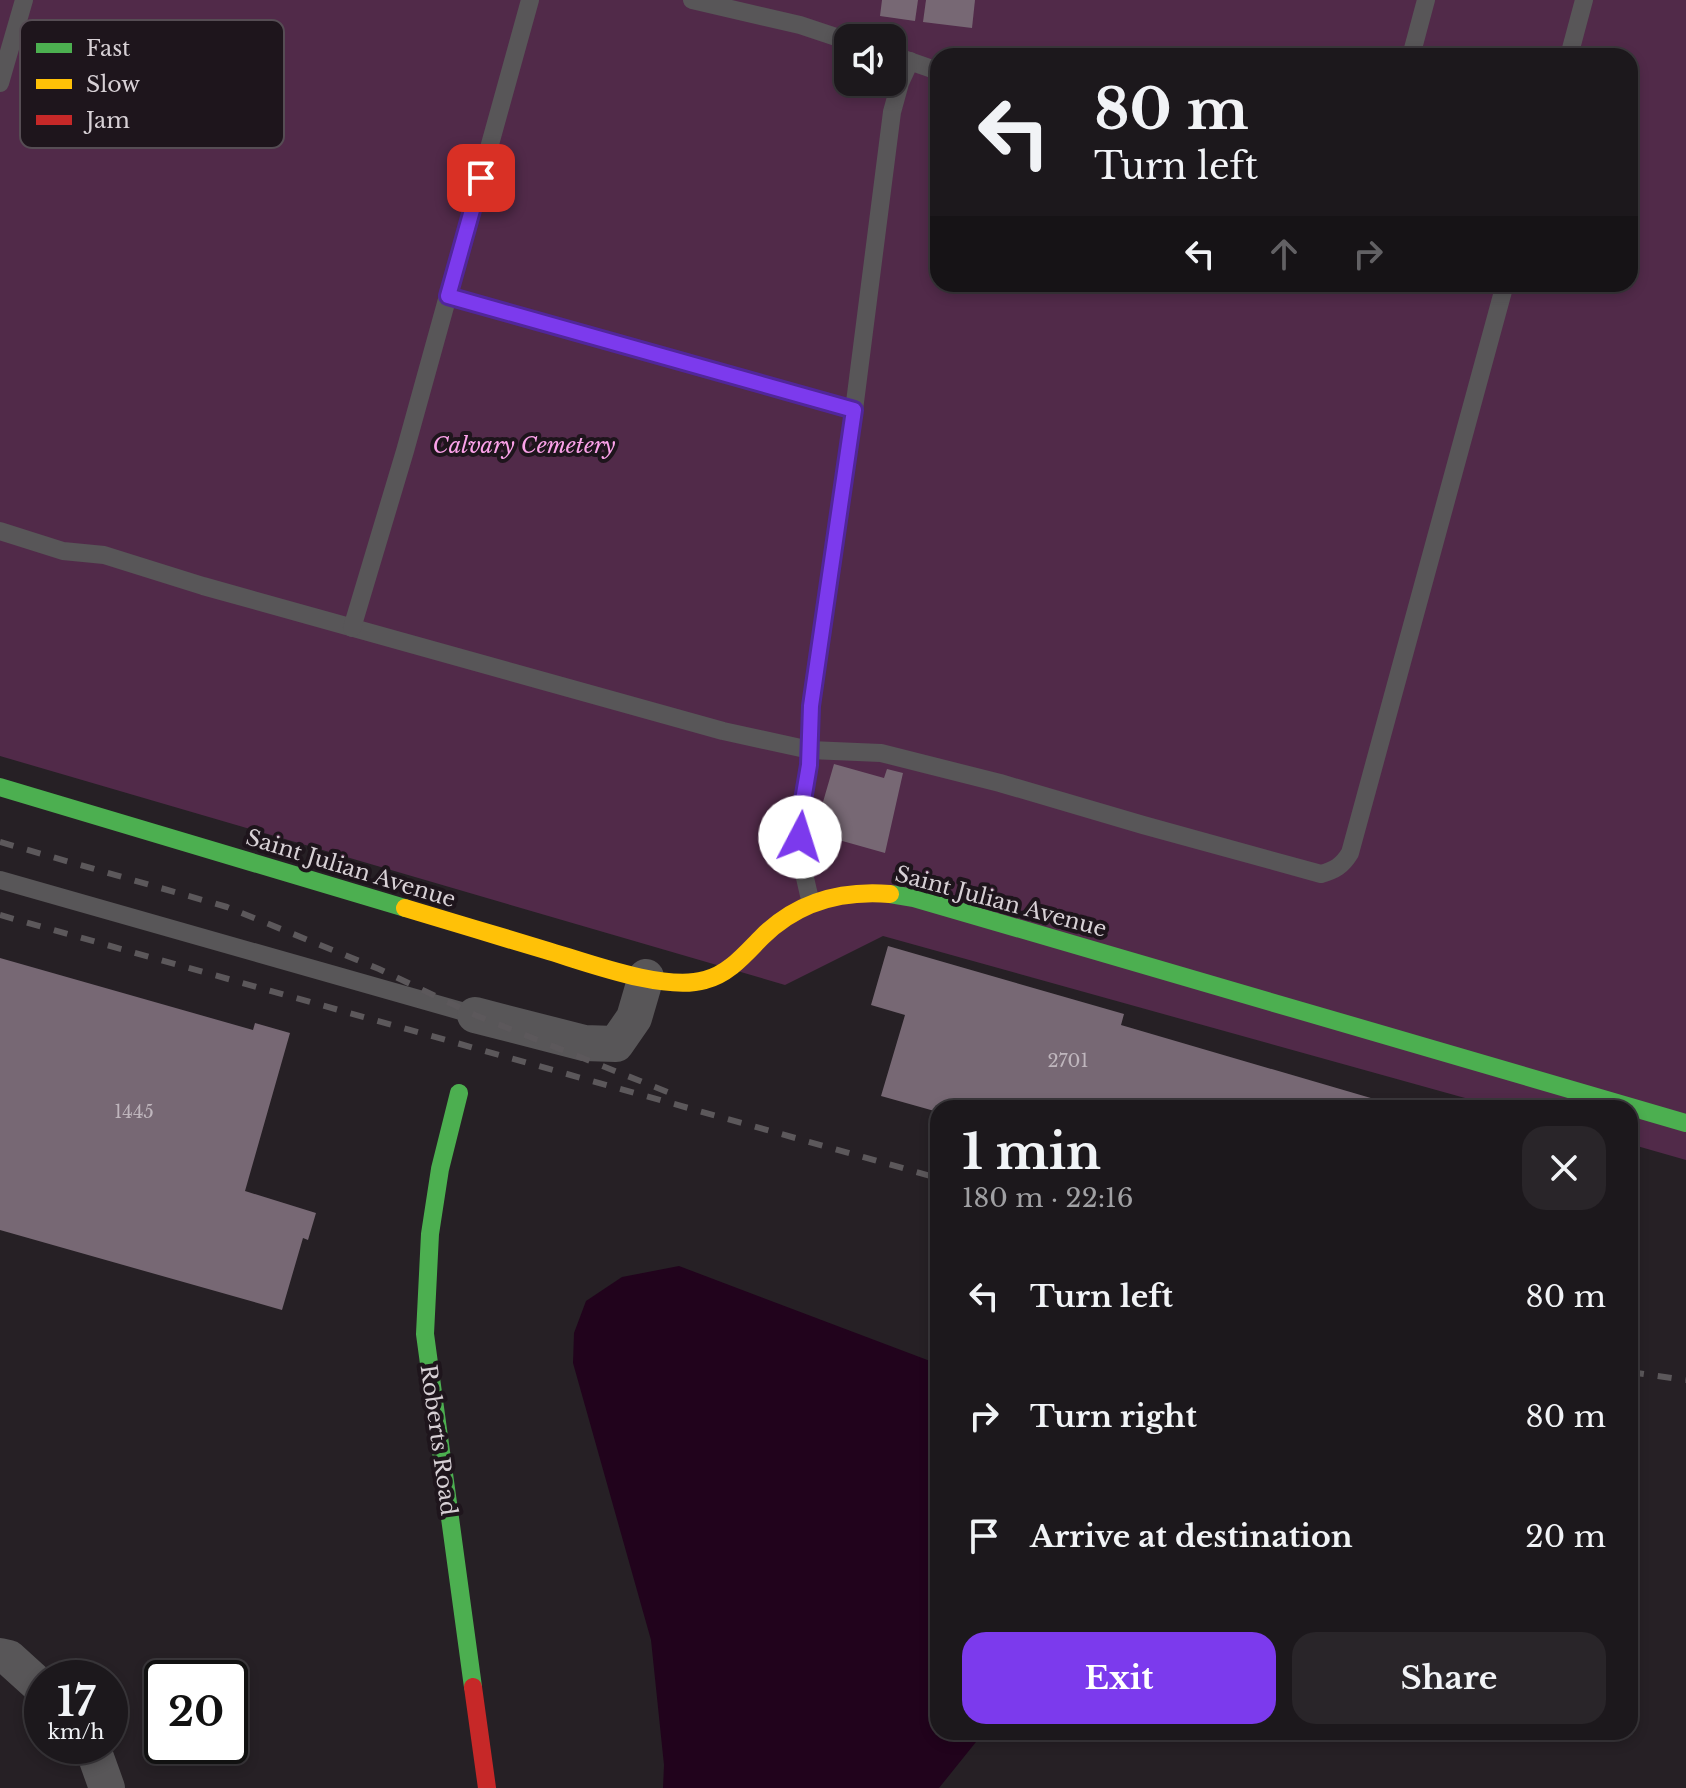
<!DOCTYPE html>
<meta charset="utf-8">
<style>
body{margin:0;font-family:"Libre Baskerville",serif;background:#292529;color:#f1f3f6;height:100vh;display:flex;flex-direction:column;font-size:30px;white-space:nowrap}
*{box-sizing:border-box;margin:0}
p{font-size:26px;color:#a0a0a3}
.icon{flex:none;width:44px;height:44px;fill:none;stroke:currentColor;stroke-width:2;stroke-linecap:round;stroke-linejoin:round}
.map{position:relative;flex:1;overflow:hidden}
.panel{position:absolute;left:930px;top:1100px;width:708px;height:640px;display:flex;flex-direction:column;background:#1c181c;border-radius:24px;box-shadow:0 4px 12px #0003,0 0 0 2px #3a373b}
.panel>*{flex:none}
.hud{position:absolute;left:930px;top:48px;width:708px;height:244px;border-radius:24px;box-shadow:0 4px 12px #0003,0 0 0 2px #3a373b;background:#1c181c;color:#f1f3f6;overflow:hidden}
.tools{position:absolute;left:834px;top:24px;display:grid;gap:16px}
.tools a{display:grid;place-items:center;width:72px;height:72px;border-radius:16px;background:#1c181c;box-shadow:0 4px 12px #0003,0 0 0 2px #3a373b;font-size:40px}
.speed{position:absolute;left:24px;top:1660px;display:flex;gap:16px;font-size:40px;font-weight:700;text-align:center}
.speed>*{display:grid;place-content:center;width:104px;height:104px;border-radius:50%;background:#1c181c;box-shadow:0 4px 12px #0003,0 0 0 2px #3a373b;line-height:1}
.speed small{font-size:20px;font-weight:400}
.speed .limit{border:4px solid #111;border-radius:12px;background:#fff;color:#111}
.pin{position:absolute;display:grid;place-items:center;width:68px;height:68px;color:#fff;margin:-34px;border-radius:16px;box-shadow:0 4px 12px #0006}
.me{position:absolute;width:88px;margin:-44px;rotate:5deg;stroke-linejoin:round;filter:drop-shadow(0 0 6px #0008)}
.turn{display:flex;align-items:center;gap:28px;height:168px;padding:0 32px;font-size:36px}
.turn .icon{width:104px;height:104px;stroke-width:2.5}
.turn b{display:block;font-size:56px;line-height:68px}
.lanes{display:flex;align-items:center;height:76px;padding:0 32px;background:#0003;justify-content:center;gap:40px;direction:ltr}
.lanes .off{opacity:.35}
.round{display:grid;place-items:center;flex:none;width:84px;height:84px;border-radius:24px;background:#292529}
.headline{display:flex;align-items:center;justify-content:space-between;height:136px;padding:0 32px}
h1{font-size:48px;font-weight:700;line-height:60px}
.primary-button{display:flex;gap:16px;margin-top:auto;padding:16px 32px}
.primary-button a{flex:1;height:92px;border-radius:24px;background:#7c3aed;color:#fff;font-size:32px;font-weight:700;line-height:92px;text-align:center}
.primary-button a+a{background:#292529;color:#f1f3f6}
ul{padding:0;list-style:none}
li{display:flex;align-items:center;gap:24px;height:120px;padding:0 32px}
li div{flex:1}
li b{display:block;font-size:30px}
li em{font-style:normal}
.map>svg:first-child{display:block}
.green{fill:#512a49;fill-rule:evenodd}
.water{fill:#21031c}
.building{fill:#776874}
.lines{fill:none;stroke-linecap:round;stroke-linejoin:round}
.lane{stroke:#585658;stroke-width:18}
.street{stroke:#585658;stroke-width:36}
.fast{stroke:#4caf50;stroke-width:18}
.slow{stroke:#ffc107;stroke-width:18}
.jam{stroke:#c62828;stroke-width:18}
.rail{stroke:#5c585b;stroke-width:6;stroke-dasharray:14 14;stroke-linecap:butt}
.route-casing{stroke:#51269a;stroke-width:20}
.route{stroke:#7c3aed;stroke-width:14}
.labels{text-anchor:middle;stroke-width:8;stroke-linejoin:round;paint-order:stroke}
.number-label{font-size:18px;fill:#bfb6bd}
.park-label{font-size:22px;font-style:italic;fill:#fba2e9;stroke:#1e151c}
.street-label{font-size:22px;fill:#d7d0d5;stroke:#1e151c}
.key{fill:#1e151c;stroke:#564d54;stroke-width:2}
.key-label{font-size:22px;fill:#d7d0d5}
</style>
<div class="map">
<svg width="1686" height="1788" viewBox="0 0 1686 1788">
<rect width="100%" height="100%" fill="#262025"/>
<path class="green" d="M0 0H1686V1160L1630 1144V1108H1501L883 936 785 985 0 756ZM848 38H892V82H848ZM938 56H1630V284H938Z"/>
<polygon class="water" points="679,1266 938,1364 938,1732 984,1732 939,1788 663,1788 664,1765 651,1640 573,1363 574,1333 586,1301 622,1277"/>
<g class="building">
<polygon points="882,0 918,0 915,21 880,16"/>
<polygon points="926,0 975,0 972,28 923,22"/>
<polygon points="834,764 884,778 887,769 903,773 885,853 814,833"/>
<polygon points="888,946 1124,1014 1121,1025 1405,1108 938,1108 938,1112 881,1096 905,1015 871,1005"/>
<polygon points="0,958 253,1030 255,1023 290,1033 245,1191 316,1213 308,1240 303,1238 282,1310 0,1230"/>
</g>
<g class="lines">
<g class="lane">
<polyline points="692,0 800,25 848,41"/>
<polyline points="892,55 938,71"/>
<polyline points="1411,56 1426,0"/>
<polyline points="1569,56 1584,0"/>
<polyline points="0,83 24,0"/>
<polyline points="448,296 854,410"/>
<path d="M0 531 63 551 104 555 203 586 723 731 810 750 881 753 1000 783 1143 825 1321 874C1335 870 1342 866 1350 853L1505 284"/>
<polyline points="352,628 405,451 530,0"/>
<polyline points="0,880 475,1015"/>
<polyline points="811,904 800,856 800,818 809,765 811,706 854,410 892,112 900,83 910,61"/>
</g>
<g class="street">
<polyline points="475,1015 584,1043 616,1044 634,1018 646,977"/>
<polyline points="0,1656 9,1658 42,1688"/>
<polyline points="92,1746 107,1788"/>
</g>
<g class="fast">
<polyline points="0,787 405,908"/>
<polyline points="890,894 914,898 1686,1123"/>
<polyline points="459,1093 440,1169 430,1234 425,1334 473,1687"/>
</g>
<path class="slow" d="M405 908C452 922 498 936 545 950 586 962 664 992 705 980 729 974 745 954 762 937 797 902 841 890 890 894"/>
<polyline class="jam" points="473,1687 487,1788"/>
<g class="rail">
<polyline points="0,842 227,907 379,969 475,1015 670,1093"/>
<polyline points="0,915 938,1178"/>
<polyline points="1630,1372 1686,1380"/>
</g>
</g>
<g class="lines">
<g class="route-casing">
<polyline id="route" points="481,178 448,296 854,410 811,706 809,765 800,818 800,837"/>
</g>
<use href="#route" class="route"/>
</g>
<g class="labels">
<g class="number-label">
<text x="1068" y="1067">2701</text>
<text x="134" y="1118">1445</text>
</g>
<g class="park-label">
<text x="524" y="453">Calvary Cemetery</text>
</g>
<g class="street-label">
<text transform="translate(351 868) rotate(17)" y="8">Saint Julian Avenue</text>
<text transform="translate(1001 901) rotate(15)" y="8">Saint Julian Avenue</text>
<text transform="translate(439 1440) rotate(82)" y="8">Roberts Road</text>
</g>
</g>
<rect x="20" y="20" width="264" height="128" rx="12" class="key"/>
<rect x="36" y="43" width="36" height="10" fill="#4caf50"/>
<rect x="36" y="79" width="36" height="10" fill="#ffc107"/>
<rect x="36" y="115" width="36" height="10" fill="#c62828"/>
<g class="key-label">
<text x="86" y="56">Fast</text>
<text x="86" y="92">Slow</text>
<text x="86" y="128">Jam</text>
</g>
</svg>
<div class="tools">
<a><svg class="icon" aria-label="sound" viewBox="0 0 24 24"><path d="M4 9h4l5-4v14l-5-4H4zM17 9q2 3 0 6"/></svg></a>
</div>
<div class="speed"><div>17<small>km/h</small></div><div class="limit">20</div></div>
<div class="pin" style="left:481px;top:178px;background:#d93025"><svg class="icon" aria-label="arrive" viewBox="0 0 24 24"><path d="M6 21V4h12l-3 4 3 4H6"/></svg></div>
<svg class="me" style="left:800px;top:837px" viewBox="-20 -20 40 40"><circle r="19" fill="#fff"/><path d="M0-13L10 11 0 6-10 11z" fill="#7c3aed"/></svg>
<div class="hud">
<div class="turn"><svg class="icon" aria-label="left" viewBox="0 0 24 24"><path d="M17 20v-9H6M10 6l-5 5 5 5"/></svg><div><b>80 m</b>Turn left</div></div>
<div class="lanes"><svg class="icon" aria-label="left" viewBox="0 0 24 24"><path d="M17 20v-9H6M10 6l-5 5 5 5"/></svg><svg class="icon off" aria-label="ahead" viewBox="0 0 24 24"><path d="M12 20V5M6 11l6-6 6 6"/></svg><svg class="icon off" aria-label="right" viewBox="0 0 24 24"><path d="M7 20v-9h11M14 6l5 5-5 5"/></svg></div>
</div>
<section class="panel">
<div class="headline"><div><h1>1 min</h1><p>180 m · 22:16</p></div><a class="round"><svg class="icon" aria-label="close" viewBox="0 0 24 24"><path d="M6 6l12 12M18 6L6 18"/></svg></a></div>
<ul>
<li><svg class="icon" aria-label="left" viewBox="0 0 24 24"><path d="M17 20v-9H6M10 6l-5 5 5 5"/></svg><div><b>Turn left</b></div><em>80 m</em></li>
<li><svg class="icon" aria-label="right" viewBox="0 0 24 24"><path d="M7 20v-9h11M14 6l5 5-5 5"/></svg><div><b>Turn right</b></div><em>80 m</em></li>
<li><svg class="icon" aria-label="arrive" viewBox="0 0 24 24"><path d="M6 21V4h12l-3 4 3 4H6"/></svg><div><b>Arrive at destination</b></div><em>20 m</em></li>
</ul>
<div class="primary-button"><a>Exit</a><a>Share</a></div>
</section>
</div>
